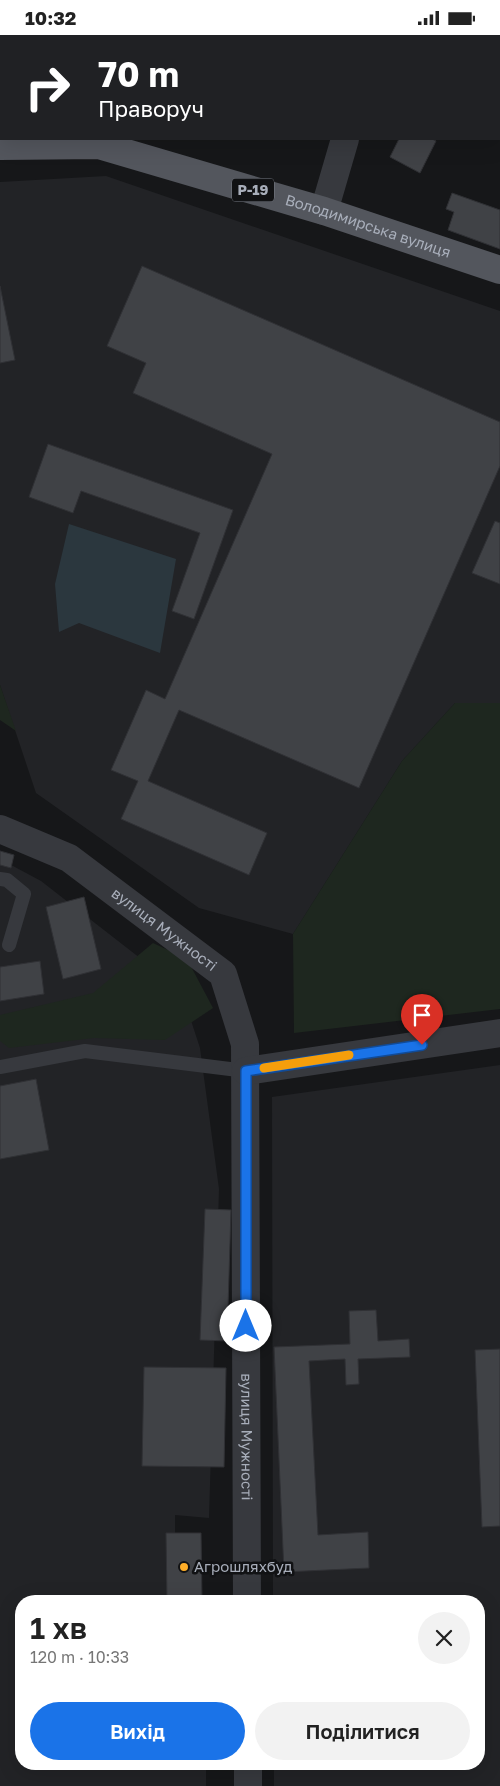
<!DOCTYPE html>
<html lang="uk">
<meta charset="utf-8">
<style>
body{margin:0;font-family:"Golos Text",sans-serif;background:#f2f2f2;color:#222;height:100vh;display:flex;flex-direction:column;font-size:19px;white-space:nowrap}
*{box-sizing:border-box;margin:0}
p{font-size:16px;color:#767676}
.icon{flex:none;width:28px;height:28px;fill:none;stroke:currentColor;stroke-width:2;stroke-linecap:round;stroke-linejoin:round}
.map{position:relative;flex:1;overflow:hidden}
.sheet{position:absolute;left:15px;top:1560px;width:470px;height:175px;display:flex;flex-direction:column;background:#fff;border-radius:20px;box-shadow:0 5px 20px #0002}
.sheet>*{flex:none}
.top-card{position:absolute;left:0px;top:0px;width:500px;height:105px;box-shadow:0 5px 20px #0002;background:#202124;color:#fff;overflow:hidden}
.pin{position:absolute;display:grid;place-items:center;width:42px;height:42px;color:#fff;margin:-51px -21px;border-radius:50% 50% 50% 0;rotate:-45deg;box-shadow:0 0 5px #0007}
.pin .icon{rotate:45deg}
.me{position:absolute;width:55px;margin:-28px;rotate:0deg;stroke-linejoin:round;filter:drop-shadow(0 0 4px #0008)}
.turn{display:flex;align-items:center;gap:18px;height:105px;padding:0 15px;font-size:22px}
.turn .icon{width:65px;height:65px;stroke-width:2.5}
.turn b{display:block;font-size:35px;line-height:42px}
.round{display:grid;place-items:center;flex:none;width:52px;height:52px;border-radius:26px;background:#f2f2f2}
.headline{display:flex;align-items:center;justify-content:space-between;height:85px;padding:0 15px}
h1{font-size:30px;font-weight:600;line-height:38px}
.button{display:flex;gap:10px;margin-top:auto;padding:10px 15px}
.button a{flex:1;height:58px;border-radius:30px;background:#1a73e8;color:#fff;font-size:20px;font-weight:600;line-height:58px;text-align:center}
.button a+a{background:#f2f2f2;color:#222}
.status{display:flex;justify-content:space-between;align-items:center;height:35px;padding:0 25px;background:#fff;direction:ltr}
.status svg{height:14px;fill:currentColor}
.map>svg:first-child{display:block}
.built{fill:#222326}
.green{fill:#1e271f}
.water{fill:#2b373e}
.building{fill:#404246;stroke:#303135}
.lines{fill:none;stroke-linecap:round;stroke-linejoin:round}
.service{stroke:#37393e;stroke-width:14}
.minor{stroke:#37393e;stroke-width:28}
.primary{stroke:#53565d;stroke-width:28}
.route-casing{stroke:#114b97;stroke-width:12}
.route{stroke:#1a73e8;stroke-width:9}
.slow{stroke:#f59e0b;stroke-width:9}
.poi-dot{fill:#ffae28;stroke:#111214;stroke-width:2}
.labels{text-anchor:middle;stroke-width:5;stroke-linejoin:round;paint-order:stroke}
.shield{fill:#111214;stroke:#7b7f88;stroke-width:1}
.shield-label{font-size:14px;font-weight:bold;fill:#a8aeba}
.street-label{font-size:15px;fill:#a8aeba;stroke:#111214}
.poi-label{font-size:15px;fill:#a8aeba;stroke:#111214;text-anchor:start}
</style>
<div class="status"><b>10:32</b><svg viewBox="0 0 49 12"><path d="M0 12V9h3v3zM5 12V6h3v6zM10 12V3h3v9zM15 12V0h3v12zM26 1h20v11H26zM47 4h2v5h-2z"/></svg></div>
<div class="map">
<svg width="500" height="1751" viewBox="0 0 500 1751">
<rect width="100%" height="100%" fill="#161719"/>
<g class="built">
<polygon points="106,141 500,276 500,668 455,668 402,726 293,899 199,873 36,758 0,650 0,147"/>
<polygon points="0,824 41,846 181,955 200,1013 219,1154 209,1483 175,1480 175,1566 21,1566 21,1729 206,1729 206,1751 0,1751"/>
<polygon points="500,1030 500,1751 274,1751 274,1729 479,1729 479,1566 273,1566 272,1062"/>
</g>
<g class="green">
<polygon points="0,650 16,696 0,685"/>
<polygon points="455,668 500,668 500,974 294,998 293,899 402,726"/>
<polygon points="153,908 187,924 213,973 165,1005 94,1003 9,1013 0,1006 0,980 93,958"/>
</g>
<polygon class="water" points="69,489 176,524 160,618 79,588 59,597 55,549"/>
<g class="building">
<polygon points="53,0 111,0 112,1 51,1"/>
<polygon points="399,104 432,104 436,106 420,138 390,122"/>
<polygon points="452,158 500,175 500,214 448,195 454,177 446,174"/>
<polygon points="142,231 500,387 500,431 359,753 179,675 148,746 267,798 249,840 121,784 138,746 111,735 146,655 165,664 272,419 133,358 146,328 107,311"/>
<polygon points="0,251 15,325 0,328"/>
<polygon points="48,409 233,475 194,584 172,576 200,498 81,456 73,478 29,462"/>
<polygon points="495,486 500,488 500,549 472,538"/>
<polygon points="0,816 14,820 11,833 0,830"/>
<polygon points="84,862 101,934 63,944 46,872"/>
<polygon points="40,926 44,959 0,966 0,932"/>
<polygon points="36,1044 49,1115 0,1124 0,1051"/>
<polygon points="205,1174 231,1175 227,1306 200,1305"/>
<polygon points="376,1275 378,1306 409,1304 410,1322 358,1324 359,1349 346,1350 345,1324 309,1326 318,1500 368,1497 369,1533 284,1537 274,1312 350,1309 349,1276"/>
<polygon points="500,1314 500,1491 482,1492 475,1315"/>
<polygon points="144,1332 226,1333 224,1432 142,1431"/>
<polygon points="166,1498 201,1498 202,1566 167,1566"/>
</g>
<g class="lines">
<g class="service">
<polyline points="0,844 7,845 24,859 9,910"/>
<polyline points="0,1032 85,1016 246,1036"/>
</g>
<g class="minor">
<polyline points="375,1 376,0"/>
<polyline points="324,176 345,104"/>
<path id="s1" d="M0 794 69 823 223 939 245 1009 247 1566"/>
<polyline points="246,1036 500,998"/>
<polyline points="248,1729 248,1751"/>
</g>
<path class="primary" id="s2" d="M0 111 99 110 324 176 500 235"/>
</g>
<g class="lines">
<g class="route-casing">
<polyline id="route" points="246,1291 246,1036 422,1010"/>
</g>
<use href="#route" class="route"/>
<polyline class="slow" points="264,1033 349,1020"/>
</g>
<circle class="poi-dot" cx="184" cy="1532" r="5"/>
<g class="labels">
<rect class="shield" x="232" y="143.5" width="42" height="23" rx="4"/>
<g class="shield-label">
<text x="253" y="160">Р-19</text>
</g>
<g class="street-label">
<text dy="5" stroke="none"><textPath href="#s2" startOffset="380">Володимирська вулиця</textPath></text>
<text dy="5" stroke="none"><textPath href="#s1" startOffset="194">вулиця Мужності</textPath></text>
<text dy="5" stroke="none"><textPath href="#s1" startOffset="734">вулиця Мужності</textPath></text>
</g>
<g class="poi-label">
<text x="194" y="1537">Агрошляхбуд</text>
</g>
</g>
</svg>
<div class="pin" style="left:422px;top:1010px;background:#d93025"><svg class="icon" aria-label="arrive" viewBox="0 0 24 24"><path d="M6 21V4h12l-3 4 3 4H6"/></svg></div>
<svg class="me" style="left:246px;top:1291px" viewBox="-20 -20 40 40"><circle r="19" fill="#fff"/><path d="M0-13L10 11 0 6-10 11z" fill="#1a73e8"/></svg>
<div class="top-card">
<div class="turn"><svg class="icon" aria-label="right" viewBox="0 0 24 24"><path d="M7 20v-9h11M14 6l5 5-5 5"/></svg><div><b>70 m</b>Праворуч</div></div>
</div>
<section class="sheet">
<div class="headline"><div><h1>1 хв</h1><p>120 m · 10:33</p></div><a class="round"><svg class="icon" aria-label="close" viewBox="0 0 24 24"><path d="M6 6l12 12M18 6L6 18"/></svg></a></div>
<div class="button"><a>Вихід</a><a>Поділитися</a></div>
</section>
</div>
